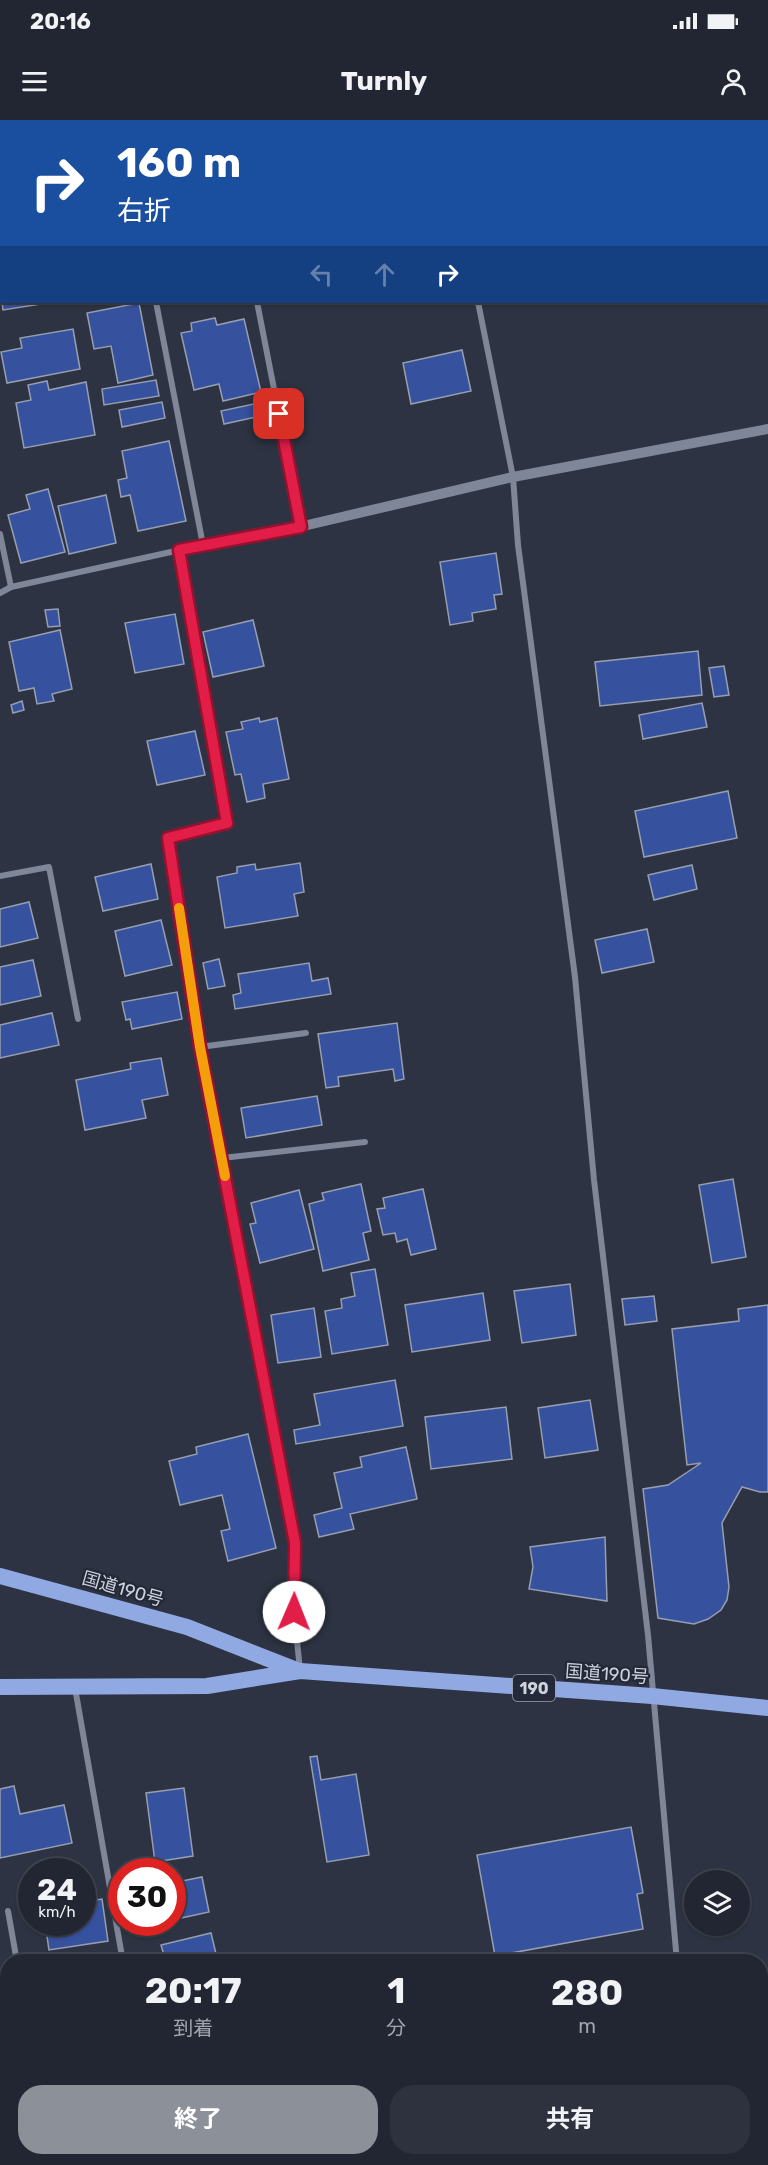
<!DOCTYPE html>
<html lang="ja">
<meta charset="utf-8">
<style>
body{margin:0;font-family:Rubik,"Noto Sans JP",sans-serif;background:#2e323e;color:#f1f3f6;height:100vh;display:flex;flex-direction:column;font-size:22px;white-space:nowrap}
*{box-sizing:border-box;margin:0}
p{font-size:20px;color:#a2a5ac}
.icon{flex:none;width:33px;height:33px;fill:none;stroke:currentColor;stroke-width:2;stroke-linecap:round;stroke-linejoin:round}
.map{position:relative;flex:1;overflow:hidden}
.sheet{position:absolute;left:0px;top:1834px;width:768px;height:212px;display:flex;flex-direction:column;background:#222632;border-radius:24px 24px 0 0;box-shadow:0 2px 4px #0004,0 0 0 2px #3f434d}
.sheet>*{flex:none}
.guide{position:absolute;left:0px;top:0px;width:768px;height:183px;box-shadow:0 2px 4px #0004,0 0 0 2px #3f434d;background:#1a4fa0;color:#fff;overflow:hidden}
.buttons{position:absolute;left:684px;top:1750px;display:grid;gap:12px}
.buttons a{display:grid;place-items:center;width:66px;height:66px;border-radius:50%;background:#222632;box-shadow:0 2px 4px #0004,0 0 0 2px #3f434d;font-size:30px}
.speed{position:absolute;left:18px;top:1738px;display:flex;gap:12px;font-size:30px;font-weight:700;text-align:center}
.speed>*{display:grid;place-content:center;width:78px;height:78px;border-radius:50%;background:#222632;box-shadow:0 2px 4px #0004,0 0 0 2px #3f434d;line-height:1}
.speed small{font-size:15px;font-weight:400}
.speed .limit{border:9px solid #d22;background:#fff;color:#111}
.pin{position:absolute;display:grid;place-items:center;width:51px;height:51px;color:#fff;margin:-26px;border-radius:12px;box-shadow:0 3px 9px #0006}
.me{position:absolute;width:66px;margin:-33px;rotate:1deg;stroke-linejoin:round;filter:drop-shadow(0 0 4px #0008)}
.turn{display:flex;align-items:center;gap:21px;height:126px;padding:0 18px;font-size:27px}
.turn .icon{width:78px;height:78px;stroke-width:2.5}
.turn b{display:block;font-size:42px;line-height:51px}
.lanes{display:flex;align-items:center;height:57px;padding:0 18px;background:#0003;justify-content:center;gap:30px;direction:ltr}
.lanes .off{opacity:.35}
.eta{display:flex;justify-content:space-evenly;align-items:center;height:102px;text-align:center}
.eta b{font-size:36px;font-weight:700;line-height:42px}
.cta{display:flex;gap:12px;margin-top:auto;padding:12px 18px}
.cta a{flex:1;height:69px;border-radius:24px;background:#8c9099;color:#fff;font-size:24px;font-weight:700;line-height:69px;text-align:center}
.cta a+a{background:#2e323e;color:#f1f3f6}
.status{display:flex;justify-content:space-between;align-items:center;height:42px;padding:0 30px;background:#222632;direction:ltr}
.status svg{height:16px;fill:currentColor}
header{display:flex;justify-content:space-between;align-items:center;height:78px;padding:0 18px;background:#222632;font-size:27px;font-weight:700}
.map>svg:first-child{display:block}
.building{fill:#36519e;stroke:#969eb0;stroke-width:1.5}
.lines{fill:none;stroke-linecap:round;stroke-linejoin:round}
.minor{stroke:#7e8698;stroke-width:6}
.tertiary{stroke:#7e8698;stroke-width:10}
.trunk{stroke:#91a9e3;stroke-width:16}
.route-casing{stroke:#92132f;stroke-width:15}
.route{stroke:#e11d48;stroke-width:10}
.slow{stroke:#f59e0b;stroke-width:10}
.labels{text-anchor:middle;stroke-width:4.5;stroke-linejoin:round;paint-order:stroke}
.shield{fill:#232938;stroke:#9b9fab;stroke-width:1.5}
.shield-label{font-size:16px;font-weight:bold;fill:#ced2dc}
.street-label{font-size:18px;fill:#ced2dc;stroke:#232938}
</style>
<div class="status"><b>20:16</b><svg viewBox="0 0 49 12"><path d="M0 12V9h3v3zM5 12V6h3v6zM10 12V3h3v9zM15 12V0h3v12zM26 1h20v11H26zM47 4h2v5h-2z"/></svg></div>
<header><svg class="icon" aria-label="menu" viewBox="0 0 24 24"><path d="M4 6h16M4 12h16M4 18h16"/></svg>Turnly<svg class="icon" aria-label="person" viewBox="0 0 24 24"><circle cx="12" cy="8" r="4"/><path d="M4 21q1-7 8-7t8 7"/></svg></header>
<div class="map">
<svg width="768" height="2045" viewBox="0 0 768 2045">
<rect width="100%" height="100%" fill="#2d3342"/>
<g class="building">
<rect x="507" y="0" width="69" height="2"/>
<polygon points="2,182 54,182 3,190"/>
<polygon points="139,183 153,255 118,263 111,226 94,229 87,193"/>
<polygon points="215,198 217,205 244,199 261,272 223,281 219,264 194,270 181,213 192,211 191,203"/>
<polygon points="73,209 80,249 7,263 1,232 22,228 20,218"/>
<polygon points="462,230 471,271 411,284 403,243"/>
<polygon points="156,260 159,276 104,285 102,269"/>
<polygon points="47,261 49,270 86,262 95,315 24,328 16,283 31,280 28,265"/>
<polygon points="162,282 165,298 122,307 119,290"/>
<polygon points="263,282 265,295 224,304 221,291"/>
<polygon points="169,321 186,401 138,411 130,375 121,377 118,360 127,358 122,331"/>
<polygon points="48,369 65,432 21,443 8,395 30,389 26,375"/>
<polygon points="106,375 116,423 69,434 58,386"/>
<polygon points="496,433 502,474 494,475 496,489 472,493 473,501 450,505 440,442"/>
<polygon points="58,489 60,506 48,507 45,490"/>
<polygon points="175,494 184,544 135,553 125,503"/>
<polygon points="253,500 264,546 213,557 203,512"/>
<polygon points="60,510 72,569 52,574 54,581 37,584 34,568 19,571 9,522"/>
<polygon points="698,531 702,575 600,586 595,542"/>
<polygon points="724,546 729,575 714,577 709,548"/>
<polygon points="22,581 24,590 13,593 11,585"/>
<polygon points="702,583 707,607 643,619 639,595"/>
<polygon points="259,598 260,602 277,598 289,659 263,664 265,678 247,682 241,654 235,655 226,612 243,609 241,602"/>
<polygon points="195,611 205,655 157,665 147,621"/>
<polygon points="728,671 737,718 644,737 635,691"/>
<polygon points="300,743 304,772 294,774 298,796 225,808 217,757 237,753 237,747 255,744 256,750"/>
<polygon points="151,744 158,779 103,791 95,757"/>
<polygon points="692,745 697,769 654,780 648,755"/>
<polygon points="29,782 38,818 0,827 0,789"/>
<polygon points="161,800 172,845 125,856 115,811"/>
<polygon points="647,809 654,842 602,853 595,820"/>
<polygon points="219,839 225,866 208,869 203,843"/>
<polygon points="33,840 41,876 0,885 0,847"/>
<polygon points="309,843 312,861 328,858 331,874 235,889 233,875 241,873 238,854"/>
<polygon points="177,872 182,899 132,909 130,899 126,900 122,882"/>
<polygon points="52,893 59,925 0,938 0,905"/>
<polygon points="397,903 404,959 395,961 393,949 338,957 339,966 326,968 318,914"/>
<polygon points="161,938 168,975 142,980 146,998 85,1010 76,960 131,949 130,943"/>
<polygon points="317,976 322,1005 246,1018 241,988"/>
<polygon points="733,1059 746,1137 712,1143 699,1065"/>
<polygon points="361,1064 371,1111 363,1113 369,1140 323,1151 309,1084 324,1080 322,1073"/>
<polygon points="423,1069 436,1129 411,1135 407,1119 397,1122 395,1113 383,1115 377,1089 385,1088 383,1078"/>
<polygon points="299,1070 314,1129 260,1143 250,1104 256,1103 251,1083"/>
<polygon points="375,1149 388,1225 332,1234 325,1191 342,1188 341,1179 355,1176 351,1153"/>
<polygon points="570,1164 576,1215 522,1223 514,1171"/>
<polygon points="483,1173 490,1220 412,1232 405,1185"/>
<polygon points="654,1176 657,1201 625,1205 622,1179"/>
<polygon points="768,1185 768,1372 760,1372 742,1367 722,1403 729,1467 727,1480 721,1490 708,1499 694,1504 658,1498 643,1369 668,1365 701,1343 687,1345 672,1209 739,1201 738,1189"/>
<polygon points="314,1188 321,1237 278,1243 271,1195"/>
<polygon points="395,1260 403,1306 296,1324 294,1310 320,1305 314,1274"/>
<polygon points="590,1280 598,1330 545,1338 538,1288"/>
<polygon points="506,1287 512,1339 431,1349 425,1297"/>
<polygon points="248,1314 276,1428 228,1441 221,1411 230,1409 222,1375 180,1385 169,1341 197,1334 196,1327"/>
<polygon points="406,1327 417,1379 350,1394 354,1409 319,1417 314,1395 342,1388 334,1353 362,1347 360,1337"/>
<polygon points="605,1417 607,1481 529,1469 533,1447 530,1427"/>
<polygon points="317,1636 321,1660 356,1654 369,1735 327,1742 310,1637"/>
<polygon points="14,1666 20,1694 64,1685 72,1723 0,1738 0,1669"/>
<polygon points="184,1668 193,1736 155,1742 146,1673"/>
<polygon points="631,1707 643,1773 637,1774 643,1809 495,1836 477,1735"/>
<polygon points="202,1757 209,1792 172,1800 172,1763"/>
<polygon points="102,1779 108,1821 49,1830 45,1803 82,1803 82,1782"/>
<polygon points="211,1813 218,1842 166,1842 161,1825"/>
<polygon points="768,1977 768,2044 724,2045 723,2040 712,2041 711,2038 760,2038 760,1979"/>
<polygon points="6,2034 8,2034 8,2038 54,2038 55,2045 8,2045"/>
<polygon points="144,2038 182,2038 184,2045 145,2045"/>
<polygon points="595,2038 668,2038 669,2045 596,2045"/>
</g>
<g class="lines">
<g class="minor">
<polyline points="222,0 222,2"/>
<polyline points="441,0 441,2"/>
<polyline points="257,182 301,407"/>
<polyline points="478,182 513,357 518,425 575,857 594,1060 648,1515 677,1842"/>
<polyline points="0,414 11,467"/>
<polyline points="179,430 227,703 168,718 200,927 295,1423 294,1492 300,1550"/>
<polyline points="0,473 11,467 203,425 156,182"/>
<polyline points="0,756 49,747 78,899"/>
<polyline points="200,927 306,913"/>
<polyline points="222,1038 365,1022"/>
<polyline points="75,1568 123,1842"/>
<polyline points="8,1791 17,1842"/>
<polyline points="0,2013 8,2012"/>
<polyline points="222,2038 223,2045"/>
<polyline points="695,2038 695,2045"/>
</g>
<polyline class="tertiary" points="203,425 282,411 513,357 768,309"/>
<g class="trunk">
<polyline points="0,1456 187,1507 299,1551"/>
<polyline points="0,1567 207,1566 300,1551 652,1576 768,1588"/>
</g>
</g>
<g class="lines">
<g class="route-casing">
<polyline id="route" points="279,294 301,407 179,430 227,703 168,718 200,927 295,1423 294,1492"/>
</g>
<use href="#route" class="route"/>
<polyline class="slow" points="179,788 200,927 225,1056"/>
</g>
<g class="labels">
<rect class="shield" x="513" y="1555" width="42" height="26" rx="4.5"/>
<g class="shield-label">
<text x="534" y="1574">190</text>
</g>
<g class="street-label">
<text transform="translate(123 1469) rotate(16)" y="6">国道190号</text>
<text transform="translate(607 1554) rotate(4)" y="6">国道190号</text>
</g>
</g>
</svg>
<div class="buttons">
<a><svg class="icon" aria-label="layers" viewBox="0 0 24 24"><path d="M12 4l9 5-9 5-9-5zM3 14l9 5 9-5"/></svg></a>
</div>
<div class="speed"><div>24<small>km/h</small></div><div class="limit">30</div></div>
<div class="pin" style="left:279px;top:294px;background:#d93025"><svg class="icon" aria-label="arrive" viewBox="0 0 24 24"><path d="M6 21V4h12l-3 4 3 4H6"/></svg></div>
<svg class="me" style="left:294px;top:1492px" viewBox="-20 -20 40 40"><circle r="19" fill="#fff"/><path d="M0-13L10 11 0 6-10 11z" fill="#e11d48"/></svg>
<div class="guide">
<div class="turn"><svg class="icon" aria-label="right" viewBox="0 0 24 24"><path d="M7 20v-9h11M14 6l5 5-5 5"/></svg><div><b>160 m</b>右折</div></div>
<div class="lanes"><svg class="icon off" aria-label="left" viewBox="0 0 24 24"><path d="M17 20v-9H6M10 6l-5 5 5 5"/></svg><svg class="icon off" aria-label="ahead" viewBox="0 0 24 24"><path d="M12 20V5M6 11l6-6 6 6"/></svg><svg class="icon" aria-label="right" viewBox="0 0 24 24"><path d="M7 20v-9h11M14 6l5 5-5 5"/></svg></div>
</div>
<section class="sheet">
<div class="eta">
<div><b>20:17</b><p>到着</p></div>
<div><b>1</b><p>分</p></div>
<div><b>280</b><p>m</p></div>
</div>
<div class="cta"><a>終了</a><a>共有</a></div>
</section>
</div>
